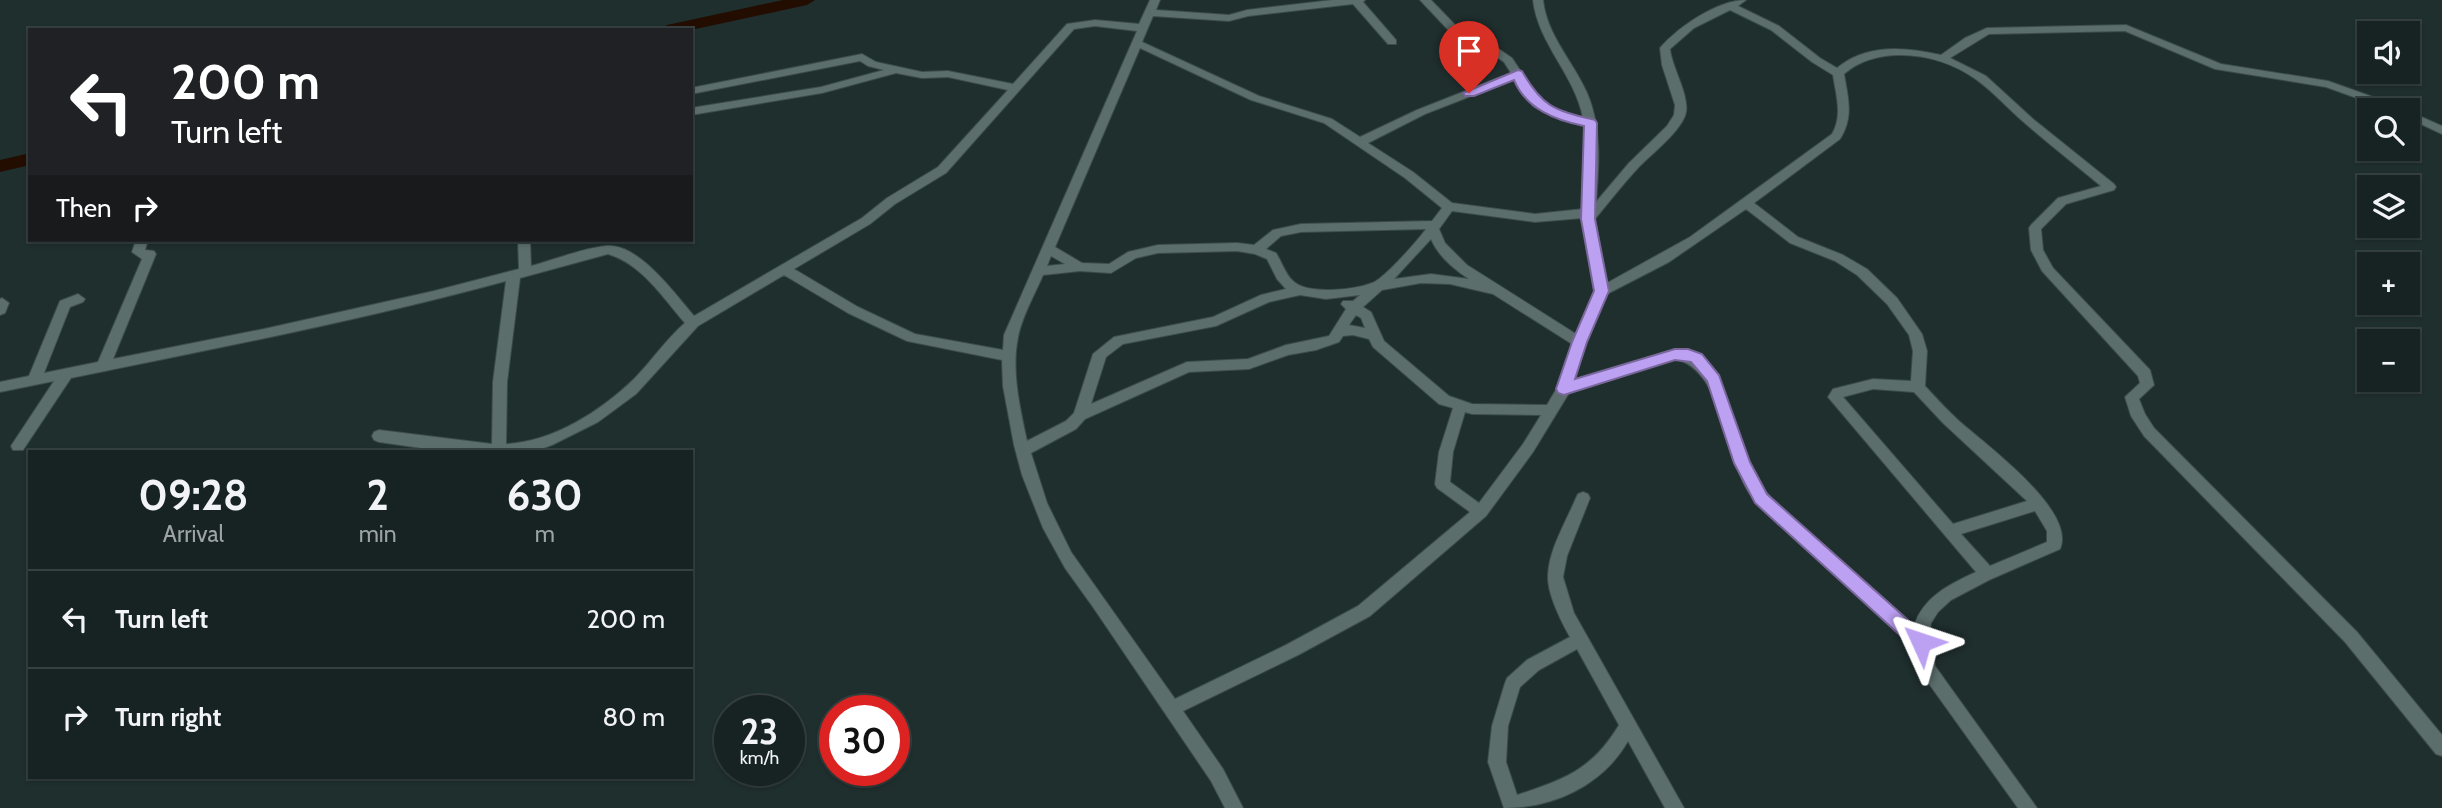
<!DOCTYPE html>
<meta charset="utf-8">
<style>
body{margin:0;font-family:Cabin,sans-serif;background:#202b2a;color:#f1f3f6;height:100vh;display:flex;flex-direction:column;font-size:26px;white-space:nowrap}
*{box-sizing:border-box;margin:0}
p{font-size:23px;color:#9ea4a5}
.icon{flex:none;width:38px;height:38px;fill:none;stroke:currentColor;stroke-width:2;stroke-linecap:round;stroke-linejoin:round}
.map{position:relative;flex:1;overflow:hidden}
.details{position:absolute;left:28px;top:450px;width:665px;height:329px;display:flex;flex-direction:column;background:#172322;border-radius:0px;box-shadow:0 2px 5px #0004,0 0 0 2px #364040}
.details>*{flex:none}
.top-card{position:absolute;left:28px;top:28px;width:665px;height:214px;border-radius:0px;box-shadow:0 2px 5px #0004,0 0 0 2px #364040;background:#202124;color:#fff;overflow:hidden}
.tools{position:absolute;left:2357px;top:21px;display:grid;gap:14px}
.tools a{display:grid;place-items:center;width:63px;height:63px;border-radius:0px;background:#172322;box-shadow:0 2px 5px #0004,0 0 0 2px #364040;font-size:35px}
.speed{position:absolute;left:714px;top:695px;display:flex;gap:14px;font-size:35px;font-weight:700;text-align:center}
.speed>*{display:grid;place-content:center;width:91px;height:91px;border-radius:50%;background:#172322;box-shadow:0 2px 5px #0004,0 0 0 2px #364040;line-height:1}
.speed small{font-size:18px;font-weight:400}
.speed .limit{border:10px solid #d22;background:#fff;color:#111}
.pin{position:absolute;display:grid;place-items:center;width:60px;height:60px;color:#fff;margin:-72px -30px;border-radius:50% 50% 50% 0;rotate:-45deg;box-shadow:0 0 7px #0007}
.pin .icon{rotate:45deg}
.me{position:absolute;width:77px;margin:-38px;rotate:312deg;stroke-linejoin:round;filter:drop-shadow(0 0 5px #0008)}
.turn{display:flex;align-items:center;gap:24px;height:147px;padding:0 28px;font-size:32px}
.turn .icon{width:91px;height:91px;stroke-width:2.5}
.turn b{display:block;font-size:49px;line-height:60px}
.then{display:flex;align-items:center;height:66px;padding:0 28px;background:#0003;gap:14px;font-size:26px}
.eta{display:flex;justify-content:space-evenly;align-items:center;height:119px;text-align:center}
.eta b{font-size:42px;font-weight:800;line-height:49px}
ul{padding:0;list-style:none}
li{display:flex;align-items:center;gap:21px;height:98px;padding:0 28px;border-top:2px solid #364040}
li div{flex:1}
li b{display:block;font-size:26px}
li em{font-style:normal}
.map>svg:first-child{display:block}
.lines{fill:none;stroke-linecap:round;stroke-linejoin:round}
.river{fill:#230d00;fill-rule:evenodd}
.minor-casing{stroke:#3d4c4b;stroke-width:2}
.minor{fill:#5b6e6c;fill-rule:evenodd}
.route{fill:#bca0f2;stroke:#7a689d;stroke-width:2}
</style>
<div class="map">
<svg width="2442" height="808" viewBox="0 0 2442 808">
<rect width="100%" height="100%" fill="#1f2f2e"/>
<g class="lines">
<g class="river">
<polygon points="783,0 815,0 807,5 691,30 659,30 667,25"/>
<polygon points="30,153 30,165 0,172 0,160"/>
</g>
<g class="minor-casing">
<g id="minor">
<path d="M1150 0H1160L1156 10 1229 15 1247 10 1333 0H1365L1363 2 1396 40V44H1388L1353 4 1248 16 1229 21 1153 16 1142 42 1259 96 1332 119 1360 137 1417 110 1511 73 1504 62 1470 39 1453 35 1420 0H1431L1461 31 1478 35 1512 58 1541 102 1568 115 1583 118C1575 75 1538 44 1533 0H1543C1547 36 1573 61 1587 93 1602 127 1599 166 1596 202L1629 163 1667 126 1674 115 1675 105 1662 65 1660 48C1679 26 1718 0 1746 0L1738 6 1779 26 1820 58 1837 68C1867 43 1906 47 1941 55L1965 38 1987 28 2126 25 2221 64 2328 81 2404 108 2405 110H2390L2326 87 2215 69 2125 31 1989 34 1950 58 1986 76 2033 119 2114 184 2116 187 2114 190 2066 204 2041 229 2043 250 2053 268 2150 370 2154 385 2139 399 2145 414 2154 428 2357 632 2442 735V756L2436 754 2345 642 2144 436 2131 416 2125 397 2140 383 2138 376 2042 271 2031 250 2029 228 2031 225 2058 198 2101 186C2076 165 2050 145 2026 124 2008 109 1993 91 1974 78 1938 53 1879 44 1844 74 1848 98 1854 117 1840 139L1754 203 1798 237 1843 255 1867 269 1897 298 1922 334 1927 351 1925 386C1936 398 1947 410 1959 421 1985 444 2077 511 2060 549L1989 580 1951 600 1938 612 1931 623 1930 633 1935 666 2037 808H2018L1922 674 1914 646 1773 519C1762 509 1752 499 1745 486 1727 450 1721 369 1675 359L1569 393 1533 452 1486 516 1370 616 1298 655 1183 711 1223 769 1243 808H1225L1211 781 1093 607 1065 568 1043 528 1022 475 1014 445 1003 386 1002 360 907 341 848 313 784 275 698 326 636 394 598 422 552 445 533 452H449L379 442 374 440 372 436 374 432 379 430 492 444 493 382 506 281C363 320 217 348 71 378L23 450H13L11 446 54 381 0 392V382L29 376 60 301 78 294 85 299 83 302 70 307 44 373 98 362 142 259 132 252 136 240H148L145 250 154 251 156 254 113 359 264 329 434 291 519 269 518 240H530L531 266C554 260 583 248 606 246 639 243 675 294 694 316L862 218 887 198 938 167 1008 90 948 77 922 78 896 73 822 93 691 115V108L821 87 884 70 868 66 860 61 691 94V88L862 54 876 62 922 72 948 71 1013 84 1067 24 1095 20 1139 24ZM1730 10 1771 30 1812 62 1833 75C1836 95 1843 115 1832 134L1690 237 1607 283 1595 219C1609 202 1622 185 1637 169 1650 155 1683 130 1686 112 1689 94 1672 68 1670 49L1694 28ZM1095 26 1137 31 1004 335 1003 350 915 334 858 307 794 269 870 224 895 204 946 173 1074 29ZM1140 48 1251 100 1324 123 1405 178 1442 208 1432 221 1301 224 1273 230 1254 245 1237 243 1158 245 1128 252 1109 264 1082 263 1055 247ZM1515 79 1533 106 1561 120 1585 125 1587 157 1583 209 1535 214 1452 203 1413 172 1368 143 1425 114ZM1746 209 1790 243 1835 261 1857 275 1887 304 1909 335 1913 351 1911 381 1873 379 1833 389 1828 397 1976 572C1950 584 1923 597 1914 626L1784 511 1763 489 1752 469 1722 385 1709 365 1696 354 1675 349 1574 381 1586 342 1607 294 1669 262ZM1452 211 1535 222 1583 218 1596 291 1576 334 1467 265 1445 243 1439 229ZM1426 229C1418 240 1384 279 1372 283 1355 290 1307 295 1293 281 1285 274 1282 262 1276 253L1266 249 1281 236 1301 232ZM1431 239C1438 256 1455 270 1469 279L1431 274 1394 279ZM1237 251 1255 254 1267 259 1277 279 1286 289 1261 295 1213 317 1114 337 1093 354 1074 413 1066 421 1027 441C1020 408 1011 371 1018 337 1022 316 1035 294 1043 275L1080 271 1111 273 1136 258 1158 253ZM608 254C642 264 663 298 685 323 666 339 652 361 634 379 601 411 553 442 506 444L507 382 520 278ZM1051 256 1065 264 1047 266ZM1421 283 1450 284 1493 294 1572 344 1557 388 1547 405 1472 404 1449 396 1384 341 1371 312 1363 307 1382 290ZM1300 295 1326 299 1360 295 1353 301H1343L1341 304 1346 309 1329 336 1286 345 1248 359 1187 362 1091 404 1106 357 1123 344 1216 326 1269 302ZM1356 315 1361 318 1365 328 1349 325ZM1353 335 1369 339 1373 347 1439 404 1453 408 1439 452 1435 484 1437 488 1470 512 1358 606 1286 645 1175 699 1071 552 1047 503 1031 453 1076 429 1085 419 1189 372 1249 369 1288 355 1316 350 1339 342 1343 336ZM1873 389 1914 392 1943 423 2027 501 1953 524 1843 397ZM1465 412 1472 414 1541 415 1523 444 1479 503 1450 482 1453 452ZM2035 511 2047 531V542L1990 566 1961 534Z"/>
<polygon points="2408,111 2442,126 2442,134 2408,118"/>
<polygon points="2,298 9,303 5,313 0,315 0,299"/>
<path d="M1583 492 1588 494 1590 498 1567 556 1563 577 1574 613 1684 808H1665L1628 741C1603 785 1554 808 1504 808L1488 762 1492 726 1505 683 1507 678 1527 660 1570 637C1561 621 1547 593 1548 575 1549 549 1566 522 1576 498L1578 494ZM1577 649 1619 725C1593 769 1564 780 1517 795L1506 762 1508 726 1520 687 1539 670Z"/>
</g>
</g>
<use href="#minor" class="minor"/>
</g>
<path class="route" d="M1518 70 1522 71C1543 108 1555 110 1595 120L1597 123 1595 219 1609 291 1587 342 1575 379 1675 349H1688L1702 354 1719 375 1750 462 1767 494 1927 637 1930 642 1927 648 1921 650 1914 648 1755 503 1734 463 1707 381 1691 362 1675 360 1564 395 1558 393 1556 389 1572 342 1594 291 1581 219 1584 126C1555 120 1526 109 1514 80L1474 96H1465L1463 93Z"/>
</svg>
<div class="tools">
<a><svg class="icon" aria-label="sound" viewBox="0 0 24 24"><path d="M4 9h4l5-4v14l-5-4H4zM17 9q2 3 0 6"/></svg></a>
<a><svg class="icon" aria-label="search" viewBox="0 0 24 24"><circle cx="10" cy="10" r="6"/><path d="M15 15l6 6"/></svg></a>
<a><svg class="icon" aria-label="layers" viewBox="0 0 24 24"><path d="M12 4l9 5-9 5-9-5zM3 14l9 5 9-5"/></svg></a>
<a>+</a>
<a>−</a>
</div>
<div class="speed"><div>23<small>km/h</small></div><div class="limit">30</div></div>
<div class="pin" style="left:1469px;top:93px;background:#d93025"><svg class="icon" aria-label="arrive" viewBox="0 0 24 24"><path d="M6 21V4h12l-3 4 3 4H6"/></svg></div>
<svg class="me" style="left:1921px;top:642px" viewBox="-20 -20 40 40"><path d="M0-17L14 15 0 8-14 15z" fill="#bca0f2" stroke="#fff" stroke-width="4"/></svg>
<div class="top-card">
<div class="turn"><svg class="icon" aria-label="left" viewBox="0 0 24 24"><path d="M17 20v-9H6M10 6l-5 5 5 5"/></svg><div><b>200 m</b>Turn left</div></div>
<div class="then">Then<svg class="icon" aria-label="right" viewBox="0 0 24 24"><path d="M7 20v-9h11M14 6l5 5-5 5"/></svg></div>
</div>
<section class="details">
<div class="eta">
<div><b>09:28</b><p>Arrival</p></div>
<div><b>2</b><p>min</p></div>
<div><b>630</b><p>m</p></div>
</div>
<ul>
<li><svg class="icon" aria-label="left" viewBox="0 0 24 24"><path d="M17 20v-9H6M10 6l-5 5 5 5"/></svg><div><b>Turn left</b></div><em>200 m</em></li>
<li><svg class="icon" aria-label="right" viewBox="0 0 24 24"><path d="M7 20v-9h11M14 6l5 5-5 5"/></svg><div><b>Turn right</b></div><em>80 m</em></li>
</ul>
</section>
</div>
